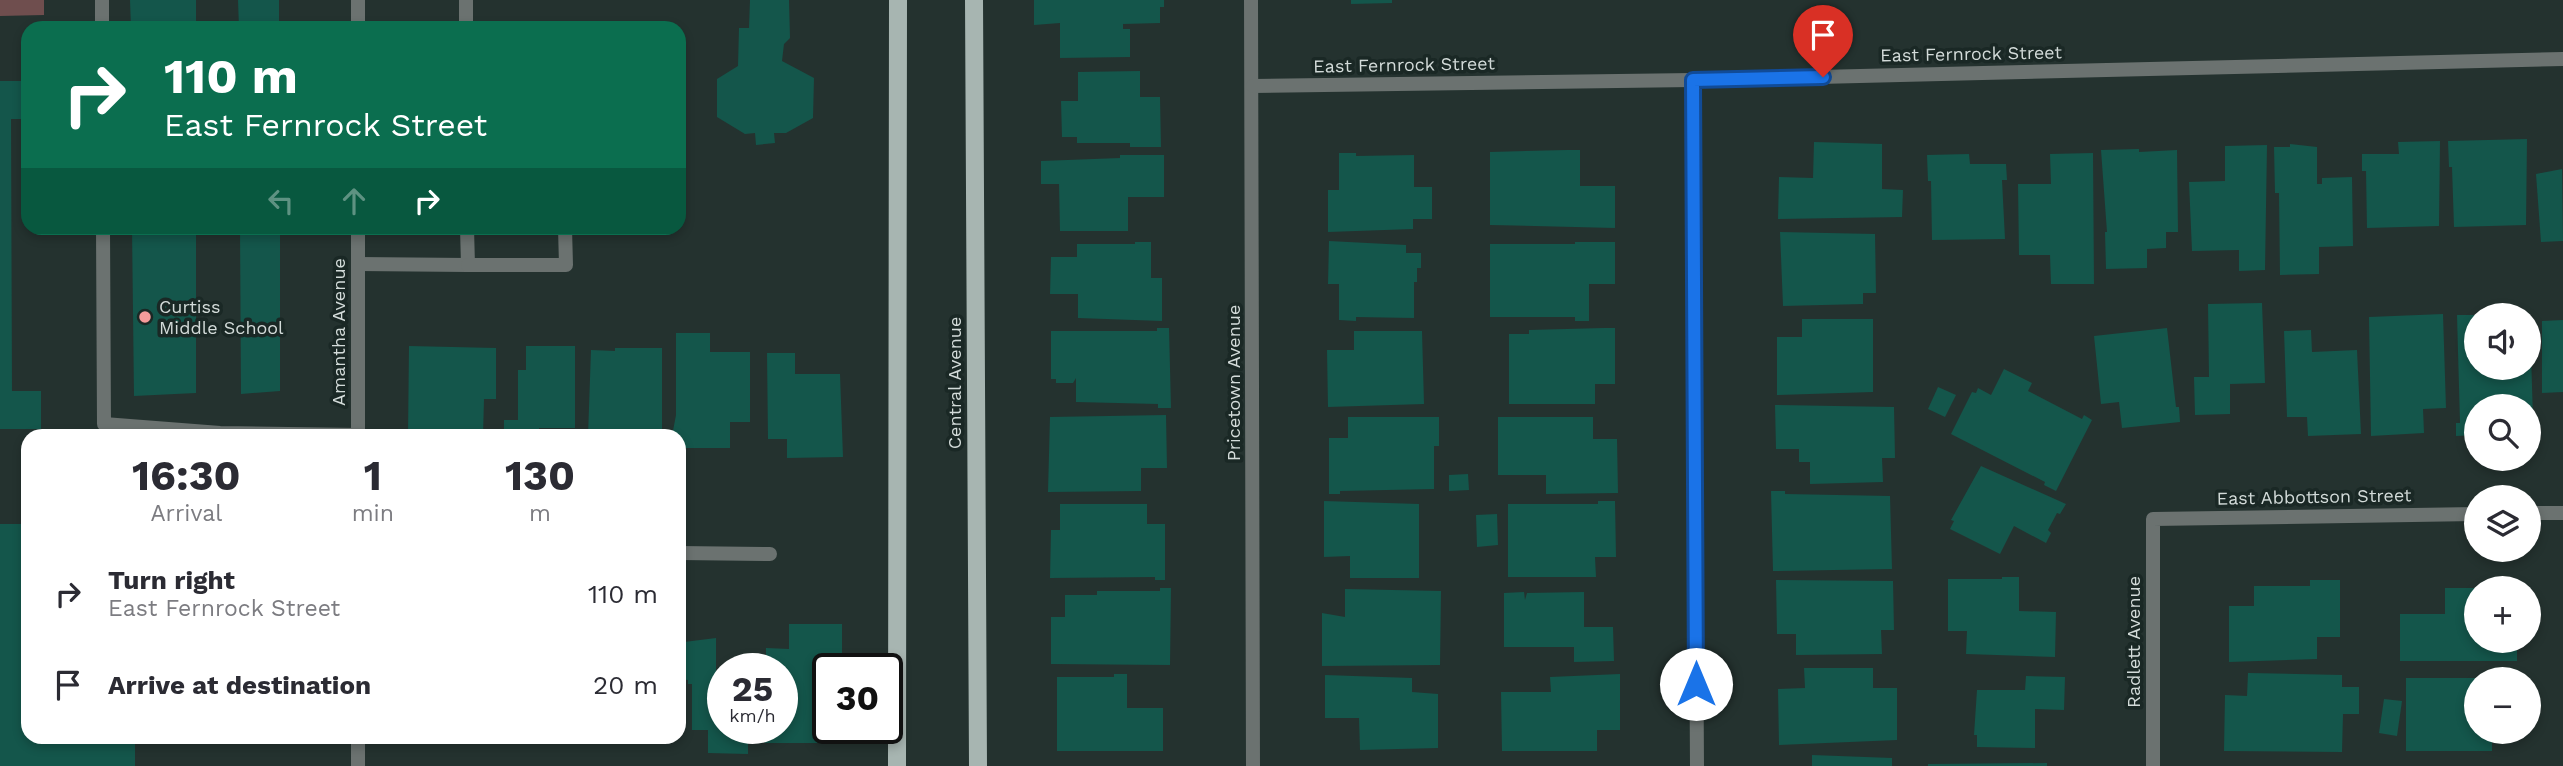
<!DOCTYPE html>
<meta charset="utf-8">
<style>
body{margin:0;font-family:"Work Sans",sans-serif;background:#f2f2f3;color:#2b2b33;height:100vh;display:flex;flex-direction:column;font-size:26px;white-space:nowrap}
*{box-sizing:border-box;margin:0}
p{font-size:23px;color:#7c7c81}
.icon{flex:none;width:38px;height:38px;fill:none;stroke:currentColor;stroke-width:2;stroke-linecap:round;stroke-linejoin:round}
.map{position:relative;flex:1;overflow:hidden}
.panel{position:absolute;left:21px;top:429px;width:665px;height:315px;display:flex;flex-direction:column;background:#fff;border-radius:21px;box-shadow:0 4px 10px #0003}
.panel>*{flex:none}
.top-card{position:absolute;left:21px;top:21px;width:665px;height:214px;border-radius:21px;box-shadow:0 4px 10px #0003;background:#0b6e4f;color:#fff;overflow:hidden}
.buttons{position:absolute;left:2464px;top:303px;display:grid;gap:14px}
.buttons a{display:grid;place-items:center;width:77px;height:77px;border-radius:50%;background:#fff;box-shadow:0 4px 10px #0003;font-size:35px}
.speed{position:absolute;left:707px;top:653px;display:flex;gap:14px;font-size:35px;font-weight:700;text-align:center}
.speed>*{display:grid;place-content:center;width:91px;height:91px;border-radius:50%;background:#fff;box-shadow:0 4px 10px #0003;line-height:1}
.speed small{font-size:18px;font-weight:400}
.speed .limit{border:4px solid #111;border-radius:10px;background:#fff;color:#111}
.pin{position:absolute;display:grid;place-items:center;width:60px;height:60px;color:#fff;margin:-72px -30px;border-radius:50% 50% 50% 0;rotate:-45deg;box-shadow:0 0 7px #0007}
.pin .icon{rotate:45deg}
.me{position:absolute;width:77px;margin:-38px;rotate:0deg;stroke-linejoin:round;filter:drop-shadow(0 0 5px #0008)}
.turn{display:flex;align-items:center;gap:24px;height:147px;padding:0 28px;font-size:32px}
.turn .icon{width:91px;height:91px;stroke-width:2.5}
.turn b{display:block;font-size:49px;line-height:60px}
.lanes{display:flex;align-items:center;height:66px;padding:0 28px;background:#0003;justify-content:center;gap:35px;direction:ltr}
.lanes .off{opacity:.35}
.eta{display:flex;justify-content:space-evenly;align-items:center;height:119px;text-align:center}
.eta b{font-size:42px;font-weight:700;line-height:49px}
ul{padding:0;list-style:none}
li{display:flex;align-items:center;gap:21px;height:91px;padding:0 28px}
li div{flex:1}
li b{display:block;font-size:26px}
li em{font-style:normal}
.map>svg:first-child{display:block}
.green{fill:#6f4e4e}
.building{fill:#14564b}
.lines{fill:none;stroke-linecap:round;stroke-linejoin:round}
.service{stroke:#6b7270;stroke-width:14}
.minor{stroke:#6b7270;stroke-width:14}
.primary{stroke:#a7b5b1;stroke-width:18}
.route-casing{stroke:#114b97;stroke-width:18}
.route{stroke:#1a73e8;stroke-width:12}
.poi-dot{fill:#f59b9b;stroke:#1a2825;stroke-width:2.5}
.labels{text-anchor:middle;stroke-width:7;stroke-linejoin:round;paint-order:stroke}
.street-label{font-size:18px;fill:#d3dbd9;stroke:#1a2825}
.poi-label{font-size:18px;fill:#d3dbd9;stroke:#1a2825;text-anchor:start}
</style>
<div class="map">
<svg width="2563" height="766" viewBox="0 0 2563 766">
<rect width="100%" height="100%" fill="#24322f"/>
<polygon class="green" points="0,0 44,0 44,15 0,16"/>
<g class="building">
<polygon points="130,0 196,0 196,28 131,28"/>
<polygon points="238,0 279,0 279,28 239,28"/>
<polygon points="750,0 789,0 790,38 784,44 782,61 814,78 813,118 786,133 774,133 775,143 756,145 755,133 745,134 717,117 717,79 738,66 739,28 749,28"/>
<polygon points="1034,0 1164,0 1164,7 1160,7 1160,23 1123,24 1123,29 1130,29 1130,57 1060,58 1060,23 1034,25"/>
<polygon points="1351,0 1392,0 1392,3 1351,4"/>
<polygon points="1140,71 1140,97 1160,97 1161,147 1130,147 1130,143 1077,143 1077,137 1062,137 1061,101 1078,101 1078,72"/>
<polygon points="0,81 28,81 28,119 11,119 12,391 41,391 41,429 0,429"/>
<polygon points="2527,139 2526,225 2454,227 2452,167 2449,167 2448,141"/>
<polygon points="2440,141 2439,226 2367,228 2366,171 2362,171 2362,154 2399,154 2398,142"/>
<polygon points="1814,142 1882,144 1882,189 1903,190 1902,217 1778,219 1779,177 1813,178"/>
<polygon points="2290,144 2317,147 2317,184 2322,184 2322,178 2352,177 2353,246 2319,247 2319,274 2280,275 2279,193 2275,193 2274,147 2290,147"/>
<polygon points="2267,145 2265,270 2239,271 2239,250 2192,251 2189,182 2225,181 2225,146"/>
<polygon points="2139,149 2139,152 2177,150 2178,232 2166,232 2166,248 2147,249 2147,268 2106,269 2105,232 2107,232 2101,150"/>
<polygon points="1567,150 1580,150 1580,186 1615,186 1615,228 1490,225 1490,152"/>
<polygon points="1339,153 1356,153 1356,156 1414,155 1414,187 1432,187 1432,219 1413,219 1413,229 1328,232 1328,190 1339,190"/>
<polygon points="2093,153 2094,284 2051,284 2050,255 2019,255 2018,184 2051,184 2050,154"/>
<polygon points="1969,154 1970,164 2006,164 2007,180 2002,180 2005,239 1932,240 1931,181 1928,181 1927,155"/>
<polygon points="1120,155 1164,155 1164,197 1128,197 1128,231 1060,231 1059,184 1041,184 1041,161 1120,158"/>
<polygon points="2562,169 2563,241 2541,242 2536,174"/>
<polygon points="132,228 196,228 196,393 134,396"/>
<polygon points="240,228 280,228 280,391 241,394"/>
<polygon points="1780,232 1875,234 1876,293 1863,293 1863,304 1783,306"/>
<polygon points="1329,241 1406,245 1406,253 1421,253 1421,268 1417,268 1417,282 1414,282 1414,318 1356,317 1356,321 1339,320 1339,284 1328,284"/>
<polygon points="1135,242 1151,242 1151,278 1162,278 1162,321 1078,318 1078,294 1050,294 1051,257 1077,257 1077,244 1135,244"/>
<polygon points="1575,242 1615,242 1615,284 1589,284 1589,321 1575,321 1575,317 1490,317 1490,244 1575,244"/>
<polygon points="2262,303 2265,383 2230,384 2230,414 2195,415 2194,377 2209,377 2208,304"/>
<polygon points="2443,314 2446,408 2423,409 2424,433 2371,436 2369,317"/>
<polygon points="2457,315 2476,315 2476,368 2529,368 2531,353 2533,419 2536,419 2537,432 2529,432 2529,406 2476,406 2476,435 2456,436 2456,423 2460,423"/>
<polygon points="1802,319 1873,319 1873,392 1777,395 1777,337 1802,337"/>
<polygon points="2563,320 2563,392 2542,393 2542,321"/>
<polygon points="1157,328 1169,328 1171,408 1158,408 1158,404 1076,402 1076,378 1073,383 1056,383 1056,379 1051,379 1051,331 1157,331"/>
<polygon points="1604,328 1615,328 1615,384 1595,384 1595,404 1509,404 1509,334 1529,334 1529,330"/>
<polygon points="2167,328 2176,407 2179,407 2180,422 2122,428 2119,402 2101,404 2094,336"/>
<polygon points="2311,330 2312,352 2357,350 2361,434 2308,436 2307,417 2287,417 2284,331"/>
<polygon points="1354,331 1422,331 1424,404 1328,407 1327,350 1354,350"/>
<polygon points="676,333 710,333 710,352 750,352 750,422 730,422 730,448 679,448 679,436 672,436 676,415"/>
<polygon points="409,346 496,348 496,399 484,399 483,436 408,436"/>
<polygon points="526,346 575,346 575,428 539,428 539,436 504,436 504,420 518,420 518,370 526,370"/>
<polygon points="615,348 662,348 662,436 588,436 591,350 615,351"/>
<polygon points="767,353 795,353 795,374 840,374 843,457 787,458 787,439 768,439"/>
<polygon points="2004,369 2032,383 2028,391 2082,419 2084,415 2092,420 2056,491 2044,485 2045,482 1951,434 1972,392 1976,393 1978,388 1991,395"/>
<polygon points="1938,387 1956,395 1945,417 1928,409"/>
<polygon points="1775,405 1894,407 1895,458 1882,458 1883,482 1810,484 1810,462 1799,462 1799,449 1776,449"/>
<polygon points="1166,415 1167,468 1141,468 1141,491 1048,492 1050,417"/>
<polygon points="1348,417 1439,417 1439,446 1434,446 1434,489 1340,491 1340,494 1329,494 1329,438 1348,438"/>
<polygon points="1498,417 1593,417 1593,439 1617,439 1618,493 1546,494 1546,475 1498,475"/>
<polygon points="1981,466 2066,504 2060,514 2057,513 2048,530 2051,533 2046,543 2014,526 2000,554 1950,529 1954,521 1951,520"/>
<polygon points="1468,474 1469,490 1449,491 1449,475"/>
<polygon points="1771,491 1785,491 1785,494 1890,496 1892,569 1773,571"/>
<polygon points="1324,501 1419,504 1419,578 1350,578 1350,556 1324,557"/>
<polygon points="1598,501 1615,501 1616,557 1595,557 1596,577 1508,577 1508,504 1598,504"/>
<polygon points="1060,504 1147,504 1147,524 1165,524 1165,580 1155,580 1155,577 1050,578 1051,530 1060,530"/>
<polygon points="1497,514 1498,545 1477,547 1476,515"/>
<polygon points="0,524 28,524 28,737 135,737 135,766 0,766"/>
<polygon points="2002,577 2019,577 2019,611 2056,612 2055,657 1966,654 1967,631 1948,631 1948,579 2002,579"/>
<polygon points="1776,580 1893,581 1894,630 1881,630 1882,654 1796,655 1796,634 1777,634"/>
<polygon points="2310,580 2340,580 2340,637 2317,637 2317,659 2229,662 2229,606 2254,606 2254,586 2310,586"/>
<polygon points="1160,588 1171,588 1170,665 1051,664 1051,617 1065,617 1065,595 1097,595 1097,591 1160,591"/>
<polygon points="2445,588 2476,588 2476,640 2517,640 2517,661 2400,661 2400,614 2445,614"/>
<polygon points="1345,589 1441,591 1440,665 1322,666 1322,613 1345,617"/>
<polygon points="1524,592 1525,600 1527,593 1584,592 1584,627 1613,627 1614,661 1574,662 1574,647 1504,647 1504,593"/>
<polygon points="789,624 842,624 842,668 828,668 828,728 839,728 839,737 825,737 825,743 765,743 765,728 782,728 782,668 766,668 766,648 789,649"/>
<polygon points="679,638 684,638 684,642 716,638 716,674 723,674 723,728 748,728 748,754 708,753 708,730 692,730 692,684 688,684 688,680 679,679"/>
<polygon points="1804,668 1873,668 1873,688 1897,688 1897,740 1779,745 1778,689 1805,688"/>
<polygon points="2248,673 2342,675 2342,687 2359,687 2359,714 2343,714 2342,752 2224,751 2225,695 2247,696"/>
<polygon points="1114,674 1127,674 1127,708 1163,708 1163,751 1057,751 1057,677 1114,677"/>
<polygon points="1620,674 1620,730 1597,730 1597,751 1502,751 1501,692 1551,692 1550,677"/>
<polygon points="1325,675 1412,678 1412,692 1438,694 1438,748 1360,750 1359,718 1325,718"/>
<polygon points="2026,676 2065,677 2064,710 2035,709 2035,748 1977,747 1977,735 1974,735 1977,690 2025,690"/>
<polygon points="2406,678 2476,678 2476,732 2492,732 2492,751 2406,751"/>
<polygon points="2384,699 2402,701 2397,736 2379,733"/>
<polygon points="1812,755 1892,758 1892,766 1812,766"/>
<polygon points="2047,763 2047,766 1928,766 1928,764"/>
</g>
<g class="lines">
<g class="service">
<polyline points="102,0 102,28"/>
<polyline points="466,0 466,28"/>
<polyline points="103,228 104,424 220,433 358,435"/>
<polyline points="358,264 468,265 467,228"/>
<polyline points="468,265 566,265 565,228"/>
</g>
<g class="minor">
<polyline points="358,0 358,28"/>
<polyline points="1251,0 1253,766"/>
<polyline points="1693,80 1697,766"/>
<polyline points="1253,86 1693,80 2563,59"/>
<polyline points="358,228 358,436"/>
<polyline points="2529,513 2563,513"/>
<polyline points="679,553 770,554"/>
<polyline points="358,737 358,766"/>
<polyline points="2153,766 2153,519 2476,514"/>
</g>
<g class="primary">
<polyline points="974,0 978,766"/>
<polyline points="897,766 898,0"/>
</g>
</g>
<g class="lines">
<g class="route-casing">
<polyline id="route" points="1696,684 1693,80 1823,77"/>
</g>
<use href="#route" class="route"/>
</g>
<circle class="poi-dot" cx="145" cy="317" r="7"/>
<g class="labels">
<g class="street-label">
<text transform="translate(1971 54) rotate(-1)" y="6">East Fernrock Street</text>
<text transform="translate(1404 65) rotate(-1)" y="6">East Fernrock Street</text>
<text transform="translate(339 332) rotate(-90)" y="6">Amantha Avenue</text>
<text transform="translate(955 383) rotate(-90)" y="6">Central Avenue</text>
<text transform="translate(1234 383) rotate(-90)" y="6">Pricetown Avenue</text>
<text transform="translate(2314 497) rotate(-1)" y="6">East Abbottson Street</text>
<text transform="translate(2134 642) rotate(-90)" y="6">Radlett Avenue</text>
</g>
<g class="poi-label">
<text x="159" y="313">Curtiss<tspan x="159" dy="21">Middle School</tspan></text>
</g>
</g>
</svg>
<div class="buttons">
<a><svg class="icon" aria-label="sound" viewBox="0 0 24 24"><path d="M4 9h4l5-4v14l-5-4H4zM17 9q2 3 0 6"/></svg></a>
<a><svg class="icon" aria-label="search" viewBox="0 0 24 24"><circle cx="10" cy="10" r="6"/><path d="M15 15l6 6"/></svg></a>
<a><svg class="icon" aria-label="layers" viewBox="0 0 24 24"><path d="M12 4l9 5-9 5-9-5zM3 14l9 5 9-5"/></svg></a>
<a>+</a>
<a>−</a>
</div>
<div class="speed"><div>25<small>km/h</small></div><div class="limit">30</div></div>
<div class="pin" style="left:1823px;top:77px;background:#d93025"><svg class="icon" aria-label="arrive" viewBox="0 0 24 24"><path d="M6 21V4h12l-3 4 3 4H6"/></svg></div>
<svg class="me" style="left:1696px;top:684px" viewBox="-20 -20 40 40"><circle r="19" fill="#fff"/><path d="M0-13L10 11 0 6-10 11z" fill="#1a73e8"/></svg>
<div class="top-card">
<div class="turn"><svg class="icon" aria-label="right" viewBox="0 0 24 24"><path d="M7 20v-9h11M14 6l5 5-5 5"/></svg><div><b>110 m</b>East Fernrock Street</div></div>
<div class="lanes"><svg class="icon off" aria-label="left" viewBox="0 0 24 24"><path d="M17 20v-9H6M10 6l-5 5 5 5"/></svg><svg class="icon off" aria-label="ahead" viewBox="0 0 24 24"><path d="M12 20V5M6 11l6-6 6 6"/></svg><svg class="icon" aria-label="right" viewBox="0 0 24 24"><path d="M7 20v-9h11M14 6l5 5-5 5"/></svg></div>
</div>
<section class="panel">
<div class="eta">
<div><b>16:30</b><p>Arrival</p></div>
<div><b>1</b><p>min</p></div>
<div><b>130</b><p>m</p></div>
</div>
<ul>
<li><svg class="icon" aria-label="right" viewBox="0 0 24 24"><path d="M7 20v-9h11M14 6l5 5-5 5"/></svg><div><b>Turn right</b><p>East Fernrock Street</p></div><em>110 m</em></li>
<li><svg class="icon" aria-label="arrive" viewBox="0 0 24 24"><path d="M6 21V4h12l-3 4 3 4H6"/></svg><div><b>Arrive at destination</b></div><em>20 m</em></li>
</ul>
</section>
</div>
